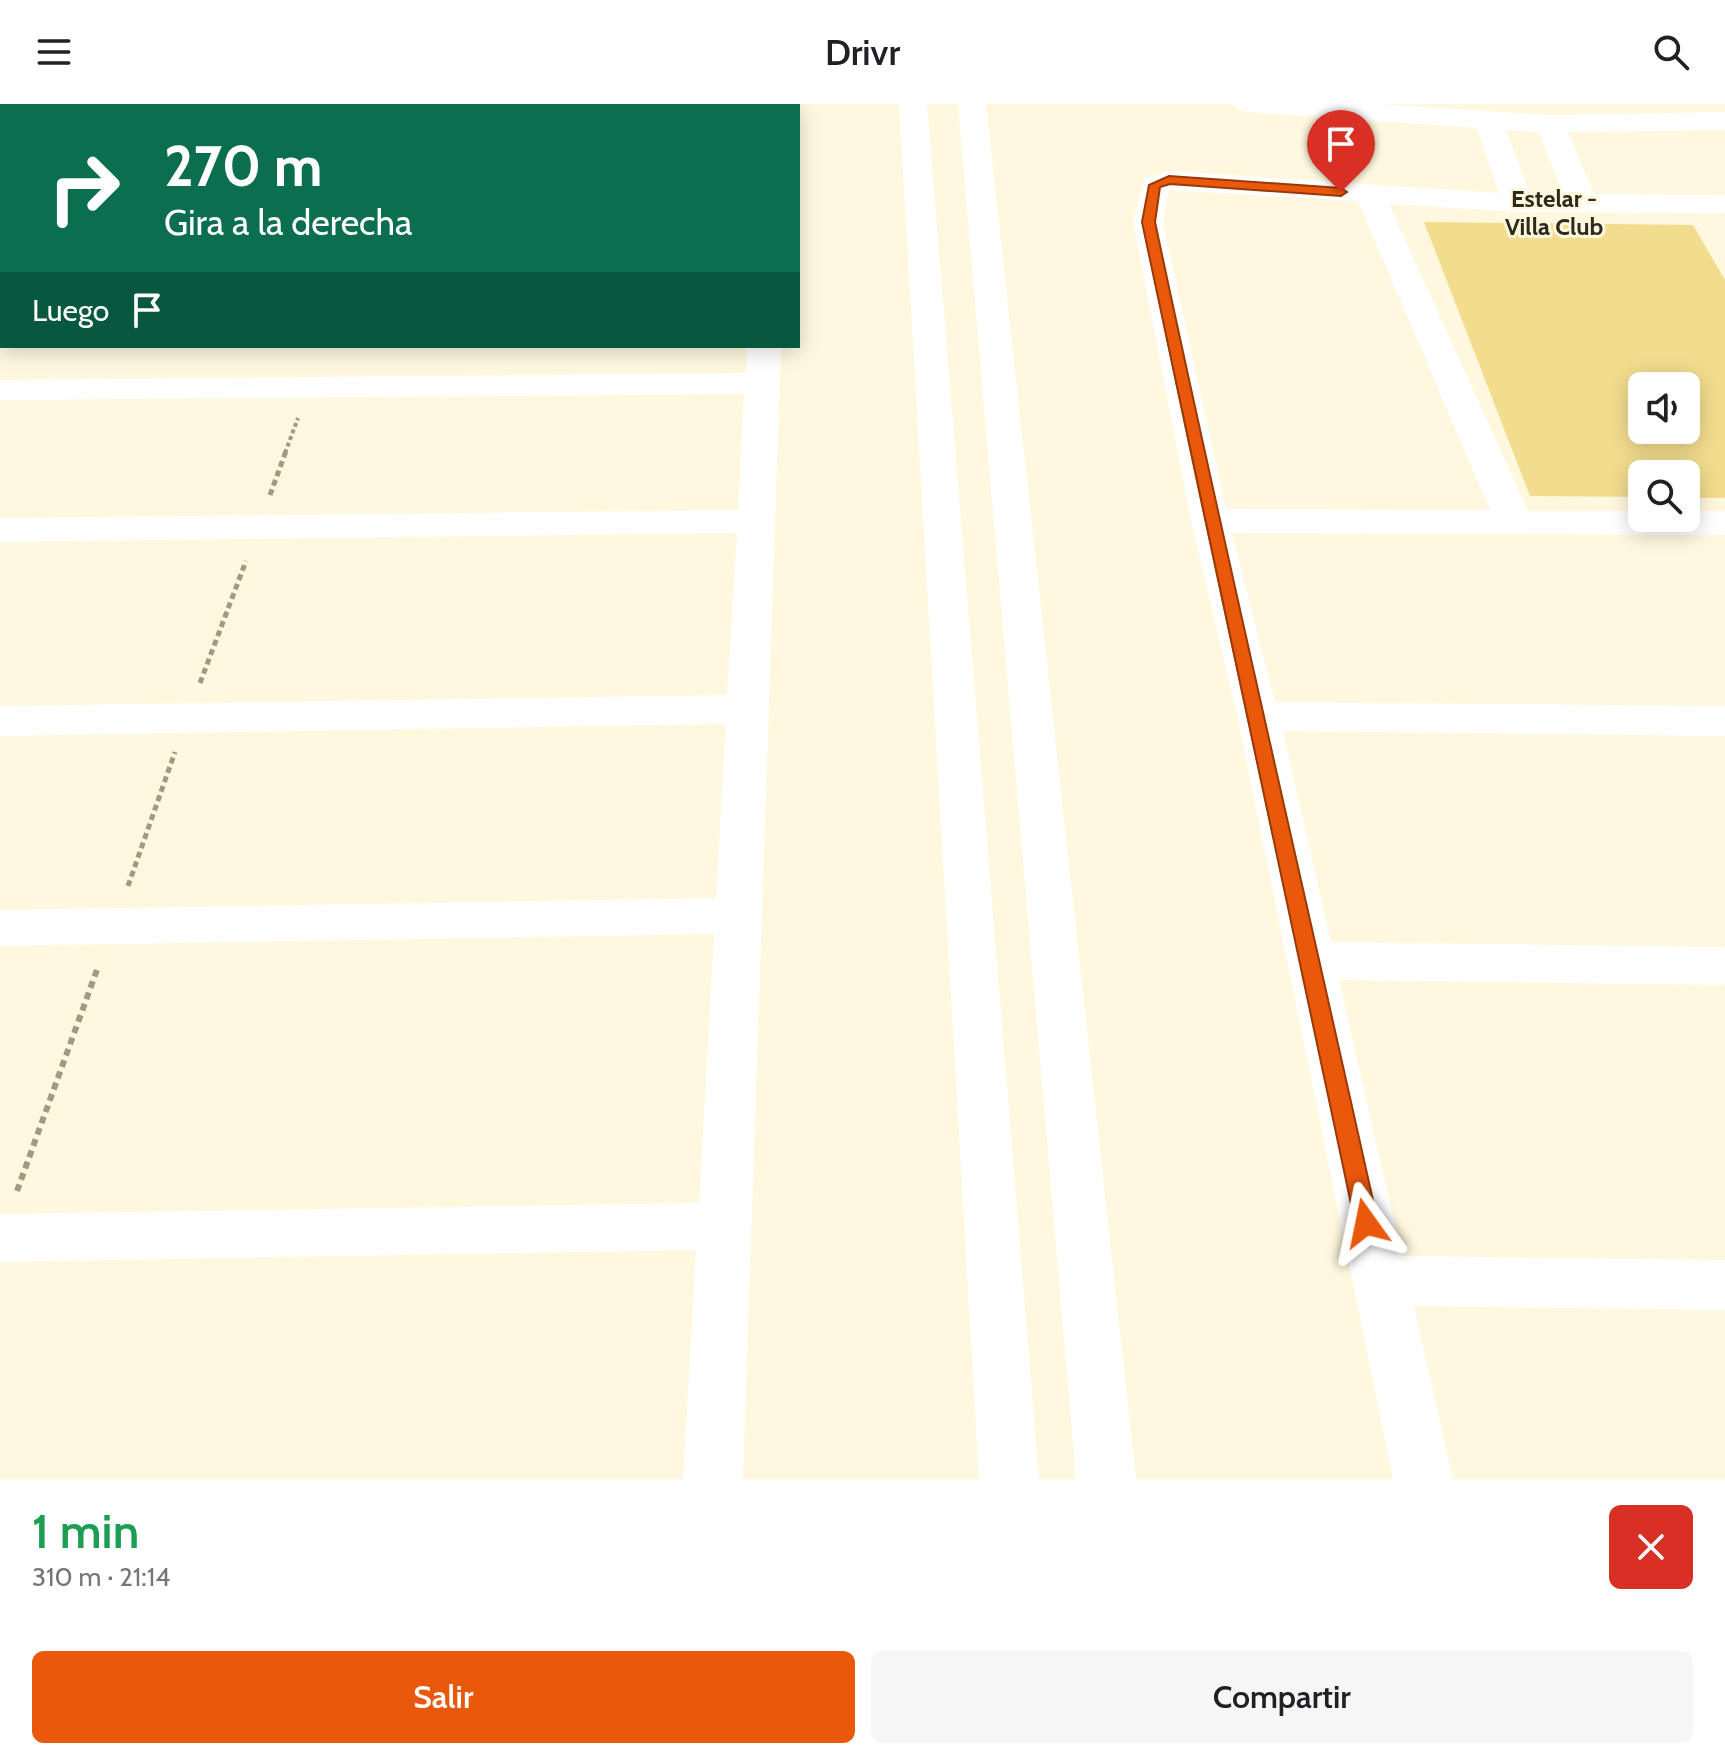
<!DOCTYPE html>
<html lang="es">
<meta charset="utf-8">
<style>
body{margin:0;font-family:Cabin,sans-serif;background:#f6f6f6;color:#202124;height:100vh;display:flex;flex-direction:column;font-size:30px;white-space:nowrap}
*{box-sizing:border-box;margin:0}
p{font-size:26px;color:#757577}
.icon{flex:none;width:44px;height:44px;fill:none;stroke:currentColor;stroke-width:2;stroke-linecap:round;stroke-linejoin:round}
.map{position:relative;height:1375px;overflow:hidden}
.drawer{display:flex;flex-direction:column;background:#fff;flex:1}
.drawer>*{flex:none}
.banner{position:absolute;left:0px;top:0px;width:800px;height:244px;box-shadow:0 4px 20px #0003;background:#0b6e4f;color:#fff;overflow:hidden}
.tools{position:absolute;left:1628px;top:268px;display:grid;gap:16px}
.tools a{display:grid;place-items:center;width:72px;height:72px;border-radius:12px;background:#fff;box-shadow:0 4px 20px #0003;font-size:40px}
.pin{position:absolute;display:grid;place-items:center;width:68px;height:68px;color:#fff;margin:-82px -34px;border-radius:50% 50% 50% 0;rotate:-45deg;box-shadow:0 0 8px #0007}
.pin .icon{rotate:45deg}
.me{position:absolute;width:88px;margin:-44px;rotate:348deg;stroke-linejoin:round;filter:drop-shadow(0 0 6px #0008)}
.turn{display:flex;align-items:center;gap:28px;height:168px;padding:0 32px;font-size:36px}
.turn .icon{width:104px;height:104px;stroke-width:2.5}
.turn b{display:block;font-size:56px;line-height:68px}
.then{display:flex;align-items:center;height:76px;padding:0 32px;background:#0003;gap:16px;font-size:30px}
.round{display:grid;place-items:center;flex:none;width:84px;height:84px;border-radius:12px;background:#f6f6f6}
.summary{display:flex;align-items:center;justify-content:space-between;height:136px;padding:0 32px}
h1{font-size:48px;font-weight:600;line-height:60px;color:#1e9e55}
.primary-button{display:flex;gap:16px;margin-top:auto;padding:16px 32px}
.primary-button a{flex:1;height:92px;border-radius:12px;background:#ea580c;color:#fff;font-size:32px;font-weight:600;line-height:92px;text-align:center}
.primary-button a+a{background:#f6f6f6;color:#202124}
header{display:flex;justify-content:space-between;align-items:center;height:104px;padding:0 32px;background:#fff;font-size:36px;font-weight:600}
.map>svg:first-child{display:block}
.green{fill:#f2dc8e;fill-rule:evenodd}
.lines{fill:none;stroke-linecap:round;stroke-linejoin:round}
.path-far2{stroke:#9f9a86;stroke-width:4;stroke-dasharray:4 3;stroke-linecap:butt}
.path-far1{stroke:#9f9a86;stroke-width:5;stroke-dasharray:6 4;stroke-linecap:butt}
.path{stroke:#9f9a86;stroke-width:6;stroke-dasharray:7 5;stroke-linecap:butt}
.minor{fill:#fff;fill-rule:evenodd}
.route{fill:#ea580c;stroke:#983908;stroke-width:2}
.labels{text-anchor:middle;stroke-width:6;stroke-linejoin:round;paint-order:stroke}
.far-neighbourhood-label{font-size:24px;font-weight:bold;fill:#2e2a1e;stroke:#fff8de}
</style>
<header><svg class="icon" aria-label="menu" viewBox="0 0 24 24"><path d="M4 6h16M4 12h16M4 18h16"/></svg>Drivr<svg class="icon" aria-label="search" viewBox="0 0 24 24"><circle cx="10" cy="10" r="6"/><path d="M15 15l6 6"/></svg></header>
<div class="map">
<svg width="1725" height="1375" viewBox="0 0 1725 1375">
<rect width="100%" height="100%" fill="#fff8de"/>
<path class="green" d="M1424 118 1693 121 1725 176V394H1686V370H1642V393L1530 392ZM1642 282H1686V326H1642Z"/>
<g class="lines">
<polyline class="path-far2" points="285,349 298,314"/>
<g class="path-far1">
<polyline points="270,391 286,347"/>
<polyline points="200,579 246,457"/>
<polyline points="128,782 175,648"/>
</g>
<polyline class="path" points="17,1087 98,863"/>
<g class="minor">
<polygon points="603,0 641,0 642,2 604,2"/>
<polygon points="899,0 927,0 1039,1375 979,1375"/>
<polygon points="958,0 986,0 1136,1375 1076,1375"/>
<path d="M1234 0H1376L1550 11 1725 8V26L1568 28 1594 90 1725 91V109L1518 108 1389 100 1528 407H1642V414H1686V407H1725V431L1232 429 1275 598 1725 602V632L1283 627 1331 838 1725 843V881L1339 876 1402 1152 1725 1156V1206L1414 1202 1453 1375H1393L1237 612 1191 417 1133 118 1144 75 1169 67 1499 89 1477 24 1248 8 1238 6ZM1506 26 1539 28 1563 90H1530ZM1169 86 1358 97 1490 406 1226 405 1163 118Z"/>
<polygon points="2,37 2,57 0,58 0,38"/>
<rect x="0" y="146" width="2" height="18"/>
<polygon points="747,242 781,242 743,1375 683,1375 696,1146 0,1158 0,1110 699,1099 714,830 0,842 0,806 716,794 726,620 0,632 0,602 727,591 737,429 0,438 0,414 738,406 744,290 0,296 0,276 746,269"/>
</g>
</g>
<path class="route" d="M1169 72 1341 84 1347 88 1341 92 1170 80 1160 83 1155 118C1226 453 1304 785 1378 1119L1374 1126 1366 1128 1359 1126 1355 1119C1285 785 1210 452 1142 118L1149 81Z"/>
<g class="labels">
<g class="far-neighbourhood-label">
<text x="1554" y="103">Estelar -<tspan x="1554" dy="28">Villa Club</tspan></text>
</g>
</g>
</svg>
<div class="tools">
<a><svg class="icon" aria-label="sound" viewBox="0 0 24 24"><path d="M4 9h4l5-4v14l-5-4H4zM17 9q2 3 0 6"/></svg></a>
<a><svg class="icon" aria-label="search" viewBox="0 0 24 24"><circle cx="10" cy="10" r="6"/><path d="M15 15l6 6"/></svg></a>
</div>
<div class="pin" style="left:1341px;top:88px;background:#d93025"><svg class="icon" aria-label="arrive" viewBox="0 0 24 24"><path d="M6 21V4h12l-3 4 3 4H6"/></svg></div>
<svg class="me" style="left:1366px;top:1119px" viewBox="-20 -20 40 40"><path d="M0-17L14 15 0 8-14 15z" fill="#ea580c" stroke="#fff" stroke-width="4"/></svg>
<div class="banner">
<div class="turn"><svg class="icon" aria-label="right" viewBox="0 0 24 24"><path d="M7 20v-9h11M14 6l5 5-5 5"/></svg><div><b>270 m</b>Gira a la derecha</div></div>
<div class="then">Luego<svg class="icon" aria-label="arrive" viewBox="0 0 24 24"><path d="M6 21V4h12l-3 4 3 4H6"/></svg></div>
</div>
</div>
<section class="drawer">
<div class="summary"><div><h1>1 min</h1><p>310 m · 21:14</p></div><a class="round" style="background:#d93025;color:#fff"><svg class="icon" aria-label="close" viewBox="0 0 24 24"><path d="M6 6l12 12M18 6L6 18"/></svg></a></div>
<div class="primary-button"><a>Salir</a><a>Compartir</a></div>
</section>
